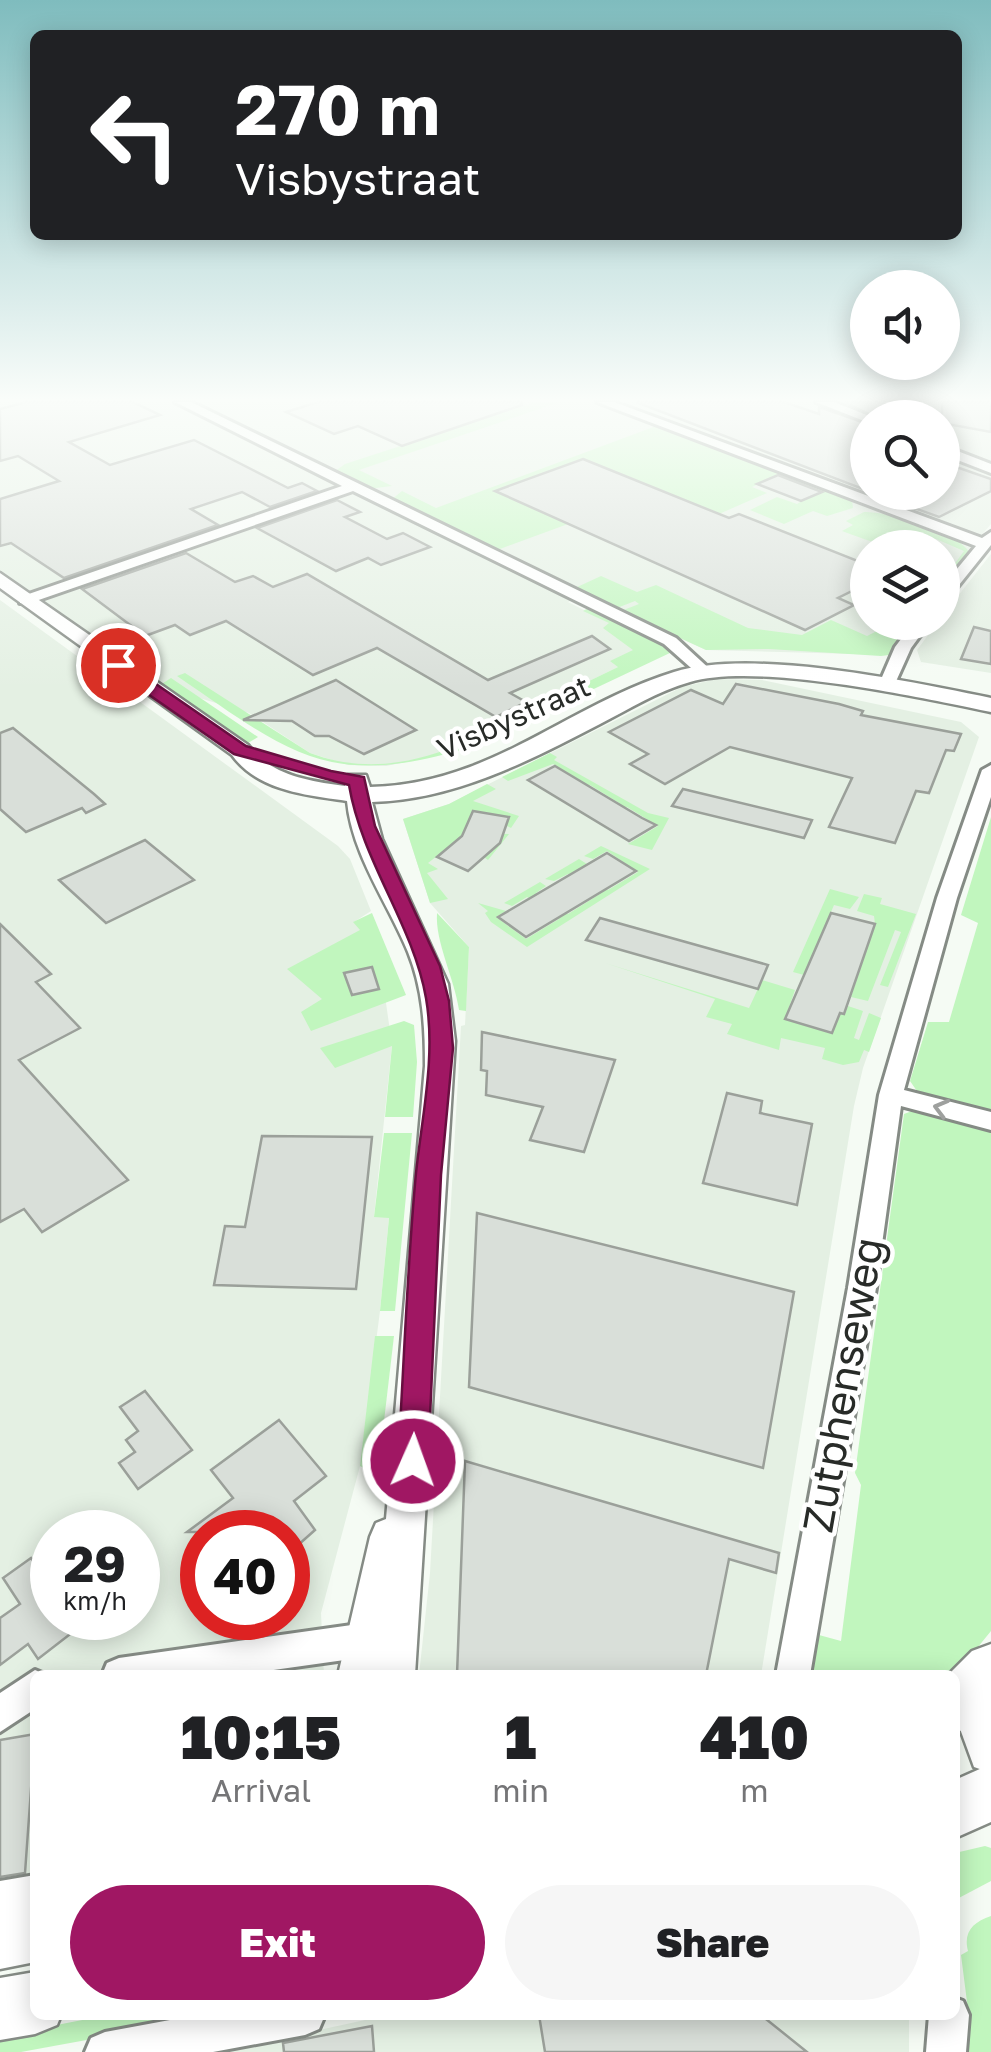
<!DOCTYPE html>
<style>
body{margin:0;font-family:"Golos Text",sans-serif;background:#f6f6f6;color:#202124;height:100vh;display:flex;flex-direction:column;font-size:38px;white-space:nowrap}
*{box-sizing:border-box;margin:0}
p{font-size:32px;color:#757577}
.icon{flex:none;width:55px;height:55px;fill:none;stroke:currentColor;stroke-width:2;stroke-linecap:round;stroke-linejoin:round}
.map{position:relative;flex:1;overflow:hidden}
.panel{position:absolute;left:30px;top:1670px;width:930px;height:350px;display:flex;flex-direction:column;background:#fff;border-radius:15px;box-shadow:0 5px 25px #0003}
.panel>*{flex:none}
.guide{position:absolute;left:30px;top:30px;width:932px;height:210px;border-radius:15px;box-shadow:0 5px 25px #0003;background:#202124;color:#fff;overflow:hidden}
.tools{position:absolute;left:850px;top:270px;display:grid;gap:20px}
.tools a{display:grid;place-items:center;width:110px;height:110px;border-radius:50%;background:#fff;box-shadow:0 5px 25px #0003;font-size:50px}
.speed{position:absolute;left:30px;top:1510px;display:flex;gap:20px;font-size:50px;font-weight:700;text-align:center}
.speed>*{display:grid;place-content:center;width:130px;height:130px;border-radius:50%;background:#fff;box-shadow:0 5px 25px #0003;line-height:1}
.speed small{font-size:25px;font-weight:400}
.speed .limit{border:15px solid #d22;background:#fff;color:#111}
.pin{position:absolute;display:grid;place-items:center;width:85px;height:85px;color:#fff;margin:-42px;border:5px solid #fff;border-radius:50%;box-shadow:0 2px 10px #0007}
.me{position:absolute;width:110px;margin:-55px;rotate:2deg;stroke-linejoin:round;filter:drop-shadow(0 0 8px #0008)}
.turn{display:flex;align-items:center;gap:35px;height:210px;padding:0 40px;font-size:45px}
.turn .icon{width:130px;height:130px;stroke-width:2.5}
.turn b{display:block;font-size:70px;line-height:85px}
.eta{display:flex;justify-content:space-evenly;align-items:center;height:170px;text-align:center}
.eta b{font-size:60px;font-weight:800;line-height:70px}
.action{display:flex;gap:20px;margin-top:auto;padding:20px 40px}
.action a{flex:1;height:115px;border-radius:60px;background:#a01763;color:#fff;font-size:40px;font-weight:800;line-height:115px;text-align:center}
.action a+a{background:#f6f6f6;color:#202124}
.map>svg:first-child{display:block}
.built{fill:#e4f0e3;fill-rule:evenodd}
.green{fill:#c1f6be}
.building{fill:#d9dfd9;stroke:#9ba09a;stroke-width:2.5}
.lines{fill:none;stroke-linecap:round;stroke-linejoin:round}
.street-casing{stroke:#858b85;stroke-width:6}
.secondary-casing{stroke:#858b85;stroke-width:5}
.primary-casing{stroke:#858b85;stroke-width:5}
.street{fill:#fff;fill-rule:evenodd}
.secondary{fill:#fff;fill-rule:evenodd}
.primary{fill:#fff;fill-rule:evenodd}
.oneway{stroke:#9ea09e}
.route{fill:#a01763;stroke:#680f40;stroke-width:2.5}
.labels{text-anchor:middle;stroke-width:9;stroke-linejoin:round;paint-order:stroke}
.far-street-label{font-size:30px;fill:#282b28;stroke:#fff}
.near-street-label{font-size:42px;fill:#282b28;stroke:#fff}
</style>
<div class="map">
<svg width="991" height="2052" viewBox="0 0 991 2052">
<rect width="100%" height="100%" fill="#f5fbf4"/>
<g class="built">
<polygon points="0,402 814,402 867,421 868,492 942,492 943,453 991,471 991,524 943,580 942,548 868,548 868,622 909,623 889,655 706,650 586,594 568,602 634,635 642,644 620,666 457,746 421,759 386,766 348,765 310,753 249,713 153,684 0,576"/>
<polygon points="836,402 991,402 991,463 943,442 942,418 879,417"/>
<polygon points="991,554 991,673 921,662 917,650 937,623 942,622 943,615"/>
<path d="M0 600 338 846 350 859 371 911 354 922 361 929 385 996 392 1045 374 1216 389 1217 380 1311 360 1466 321 1613 324 1675H35V1880L0 1886ZM52 1532H138V1618H52ZM202 1532H288V1618H202Z"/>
<polygon points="716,679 762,680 961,722 979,737 863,1068 854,1106 761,1675 419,1675 430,1573 461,1026 465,1025 469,947 430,903 403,819 449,804 682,687"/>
<polygon points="388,2015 909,2015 909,2052 218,2052"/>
</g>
<g class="green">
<polygon points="535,402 560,402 359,470 392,486 368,489 334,472 345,464"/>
<polygon points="656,426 852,500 853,508 827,516 813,511 784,524 750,510 777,497 797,504 808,497 765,481 752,487 767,493 719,514 583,459 497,491 568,524 497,550 391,500 402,491 436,508"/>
<path d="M864 512C892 512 957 531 970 553L943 587V580L964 551 936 539C902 556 875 543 842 531L853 525 846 521Z"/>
<polygon points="601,576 637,592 656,585 748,628 802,635 831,620 867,636 877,631 896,639 905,627 909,629 889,655 881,656 769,649 706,650 621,611 639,604 635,601 617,608 575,588"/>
<polygon points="588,608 666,645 672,652 562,704 552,699 618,667 610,661 633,650 603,628 609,623 583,611"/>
<path d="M185 673 310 753C362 772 406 765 457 746L464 749C326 790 287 751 177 676Z"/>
<polygon points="171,678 258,737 248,743 197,715 160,685"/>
<polygon points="550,753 557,757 554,760 648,813 669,818 652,850 628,844 658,826 627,807 602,821 594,817 619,803 590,785 562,800 557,796 582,781 553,764 508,781 502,777"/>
<polygon points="487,784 496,789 473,801 519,816 511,828 505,825 508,817 473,812 464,833 509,834 488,860 459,839 428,863 438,869 427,873 448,899 430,903 403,819 449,804"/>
<polygon points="991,817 991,1113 919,1094 910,1081 928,1022 949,1022 978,923 961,915"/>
<polygon points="601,846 650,869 527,947 491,922 485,913 488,911 478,903 506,911 496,917 526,939 559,919 527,897 512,906 504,903 540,882 546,886 536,893 568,914 600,894 568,874 554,881 545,879 579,859 587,864 578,871 608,890 638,872 607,851 593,859 584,856"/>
<polygon points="830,889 859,897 850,909 834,905 804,975 793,972"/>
<polygon points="864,894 882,898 880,904 916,914 888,987 880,985 901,932 895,930 868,1001 851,997 875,924 874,916 857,911"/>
<polygon points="372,913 406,995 311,1031 301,1012 322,999 287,969 360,930 353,922"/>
<path d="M437 913 469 947 466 1011 459 1010C454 977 435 942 437 913Z"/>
<polygon points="605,963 749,1008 762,980 795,990 785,1019 832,1033 841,1013 845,1014 848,1006 863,1011 854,1038 859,1040 869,1013 881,1018 869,1052 864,1050 859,1062 843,1065 822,1059 825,1048 781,1038 779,1050 727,1034 732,1024 706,1017 715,999"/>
<polygon points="404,1021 414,1025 417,1062 413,1117 385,1117 392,1046 335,1068 320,1048"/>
<polygon points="920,1108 991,1127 991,1631 955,1675 801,1675 808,1632 841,1641 861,1485 855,1473 904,1114"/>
<polygon points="384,1133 412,1133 395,1311 380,1311 389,1218 374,1217"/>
<polygon points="375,1336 394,1336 378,1472 373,1473 360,1466"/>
<polygon points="985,1846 991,1848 991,1881 955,1900 955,1853"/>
<path d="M991 1916V2052H962L967 2002 961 1955 968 1951C963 1932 973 1922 991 1916Z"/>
<polygon points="108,2015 223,2015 21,2052 0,2052 0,2036"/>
</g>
<g class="building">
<polygon points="26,402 133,402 160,415 69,442 110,465 194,440 288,488 302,483 317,491 270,507 242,492 191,509 218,525 64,578 11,543 0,546 0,499 59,481 18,456 0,461 0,409"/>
<polygon points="318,402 522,402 522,405 402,446 358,426 334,434 286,412"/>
<polygon points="636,402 784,402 819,414 819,407 868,424 868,491"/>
<polygon points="845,402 923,402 923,403 887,418 877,418"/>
<polygon points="942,402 991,402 991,432 942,423"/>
<polygon points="583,459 729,518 739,514 868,565 868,583 838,598 854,605 805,630 495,491"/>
<polygon points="942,462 991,479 991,491 939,517 878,495 942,492"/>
<polygon points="778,475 822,492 801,501 757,484"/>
<polygon points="337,500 360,512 345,517 387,539 403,533 430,547 381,565 368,558 336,571 257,528"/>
<polygon points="186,553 235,582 253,576 273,587 307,574 488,680 592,636 610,649 510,693 526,702 496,717 377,648 313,675 226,621 190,635 175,625 145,636 82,589"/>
<polygon points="974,627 991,631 991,664 961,659"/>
<polygon points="336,680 416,730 364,754 329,736 315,736 292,721 243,720"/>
<polygon points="736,684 839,704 863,711 861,715 961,734 954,751 946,750 929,793 916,791 895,843 829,827 852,778 730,747 665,784 630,764 648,754 609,732 691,690 723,704"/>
<polygon points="13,728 94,794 105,804 86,813 82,808 26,832 0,809 0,733"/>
<polygon points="555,766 642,818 656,825 629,841 528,780"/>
<polygon points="683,789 812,820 804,838 672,806"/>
<polygon points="473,811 509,817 500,843 468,871 437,857 462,836"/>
<polygon points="145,840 194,880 106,923 59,880"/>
<polygon points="607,853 636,871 526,937 498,917"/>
<polygon points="831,913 875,924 844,1014 840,1013 832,1033 785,1019"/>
<polygon points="600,918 625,925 768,965 758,989 586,940"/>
<polygon points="0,924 51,974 36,982 80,1028 19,1060 128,1180 42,1232 24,1209 0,1222"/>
<polygon points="372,967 379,989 352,995 344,973"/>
<polygon points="482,1032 615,1060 584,1152 530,1140 543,1107 486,1095 487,1071 481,1070"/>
<polygon points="727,1093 762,1101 760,1113 812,1124 797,1205 703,1183"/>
<polygon points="262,1136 372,1137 356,1289 214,1285 225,1226 245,1227"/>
<polygon points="477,1213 794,1292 763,1468 469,1387"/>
<polygon points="145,1391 192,1450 138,1489 119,1463 135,1452 126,1440 138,1431 120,1407"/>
<polygon points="279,1420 326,1476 294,1501 315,1530 288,1554 288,1532 187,1532 233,1498 211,1470"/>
<polygon points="465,1461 779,1553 776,1573 729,1559 706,1675 457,1675"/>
<polygon points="31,1558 52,1590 52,1618 71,1618 78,1628 38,1659 28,1644 0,1665 0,1618 20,1604 3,1578"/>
<polygon points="35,1734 25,1873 0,1877 0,1740"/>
<polygon points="539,2015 761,2015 807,2052 545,2052"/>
<polygon points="372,2026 374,2052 284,2052 283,2043"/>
</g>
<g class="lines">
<g class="street-casing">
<g id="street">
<polygon points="175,402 191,402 676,638 713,672 699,675 664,644 353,491 30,603 20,603 20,597 342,486"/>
<polygon points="597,402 614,402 982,538 991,532 991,545 947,600 942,601 942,587 976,546"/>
<polygon points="816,402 834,402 874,418 864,421"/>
<polygon points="942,445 991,464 991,473 942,454"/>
<polygon points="914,622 930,622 911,648 893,688 881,688 879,684 895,647"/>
<polygon points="991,765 991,797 957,898 904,1090 991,1112 991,1130 901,1106 876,1288 810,1675 776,1675 848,1288 879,1095 937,898 982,770"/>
<polygon points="373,1622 385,1627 390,1639 385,1651 373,1656 237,1675 102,1675 107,1663 119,1658"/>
<polygon points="35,1670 47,1675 35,1675 35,1709 0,1732 0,1693"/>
<polygon points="35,1875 35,1913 0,1919 0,1881"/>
<polygon points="955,1998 963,2001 969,2015 966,2052 926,2052 929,2015 955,2015"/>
<polygon points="197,2015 325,2015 319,2029 305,2035 213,2052 85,2052 91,2038 105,2032"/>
</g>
</g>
<g class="secondary-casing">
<g id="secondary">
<path d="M0 573 248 745C272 776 309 781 345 786L348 775H366L370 787C490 785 567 705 674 672 753 648 908 681 991 698V712C920 697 756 662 690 682 658 691 629 709 600 724 529 761 454 800 372 802L382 839 448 984 455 1041 415 1675H338L370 1537 376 1523 386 1519 425 1066C425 1027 423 989 408 952 388 903 352 855 347 801 306 795 258 791 232 755L0 588Z"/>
<polygon points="970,1670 986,1677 991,1689 991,1773 974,1767 955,1715 955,1676"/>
</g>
</g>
<g class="primary-casing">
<g id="primary">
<polygon points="991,1644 991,1707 974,1725 955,1733 955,1675 948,1675 972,1651"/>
<polygon points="991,1764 991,1822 955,1838 955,1780"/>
<polygon points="35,1902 35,1962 0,1969 0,1909"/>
<polygon points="35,1972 35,2015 61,2015 57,2025 35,2034 0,2040 0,1978"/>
</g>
</g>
<use href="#street" class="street"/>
<use href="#secondary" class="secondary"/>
<use href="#primary" class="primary"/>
</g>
<defs><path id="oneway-chevron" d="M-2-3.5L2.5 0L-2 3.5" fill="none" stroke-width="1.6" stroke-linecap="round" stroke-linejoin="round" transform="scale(2.5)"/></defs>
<use class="oneway" href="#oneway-chevron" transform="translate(941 1108) rotate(-165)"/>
<linearGradient id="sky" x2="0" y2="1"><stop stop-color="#7fbcbe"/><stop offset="0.58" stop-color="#fafdfa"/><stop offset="1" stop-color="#fafdfa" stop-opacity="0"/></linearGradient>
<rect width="991" height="689" fill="url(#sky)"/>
<path class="route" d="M112 662H124L246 746 331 771 364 777 375 826 440 966 449 1001 453 1048 441 1175 428 1461 424 1471 413 1475 402 1471 398 1461C404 1365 407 1268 416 1173 422 1116 436 1056 426 998 413 924 362 862 349 785L234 754 112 669Z"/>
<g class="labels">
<g class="far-street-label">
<text transform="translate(514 718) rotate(-24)" y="10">Visbystraat</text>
</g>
<g class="near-street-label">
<text transform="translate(843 1385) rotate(-80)" y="15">Zutphenseweg</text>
</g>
</g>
</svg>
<div class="tools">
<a><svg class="icon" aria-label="sound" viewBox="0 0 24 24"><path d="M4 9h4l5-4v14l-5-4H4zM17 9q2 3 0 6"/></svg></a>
<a><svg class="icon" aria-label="search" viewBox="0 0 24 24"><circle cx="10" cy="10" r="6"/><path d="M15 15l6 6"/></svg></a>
<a><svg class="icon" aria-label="layers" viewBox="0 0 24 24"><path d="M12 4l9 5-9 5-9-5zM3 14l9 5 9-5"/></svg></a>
</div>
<div class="speed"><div>29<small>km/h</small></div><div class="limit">40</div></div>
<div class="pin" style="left:118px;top:665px;background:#d93025"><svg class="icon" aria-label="arrive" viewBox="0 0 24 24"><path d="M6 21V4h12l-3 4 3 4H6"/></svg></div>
<svg class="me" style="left:413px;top:1461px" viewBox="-20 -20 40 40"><circle r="17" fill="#a01763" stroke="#fff" stroke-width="3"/><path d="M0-11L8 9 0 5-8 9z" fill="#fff"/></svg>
<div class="guide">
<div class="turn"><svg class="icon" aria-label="left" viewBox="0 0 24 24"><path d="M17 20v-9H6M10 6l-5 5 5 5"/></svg><div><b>270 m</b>Visbystraat</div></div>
</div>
<section class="panel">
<div class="eta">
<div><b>10:15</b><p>Arrival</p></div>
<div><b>1</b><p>min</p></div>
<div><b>410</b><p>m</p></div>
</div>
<div class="action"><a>Exit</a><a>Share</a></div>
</section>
</div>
